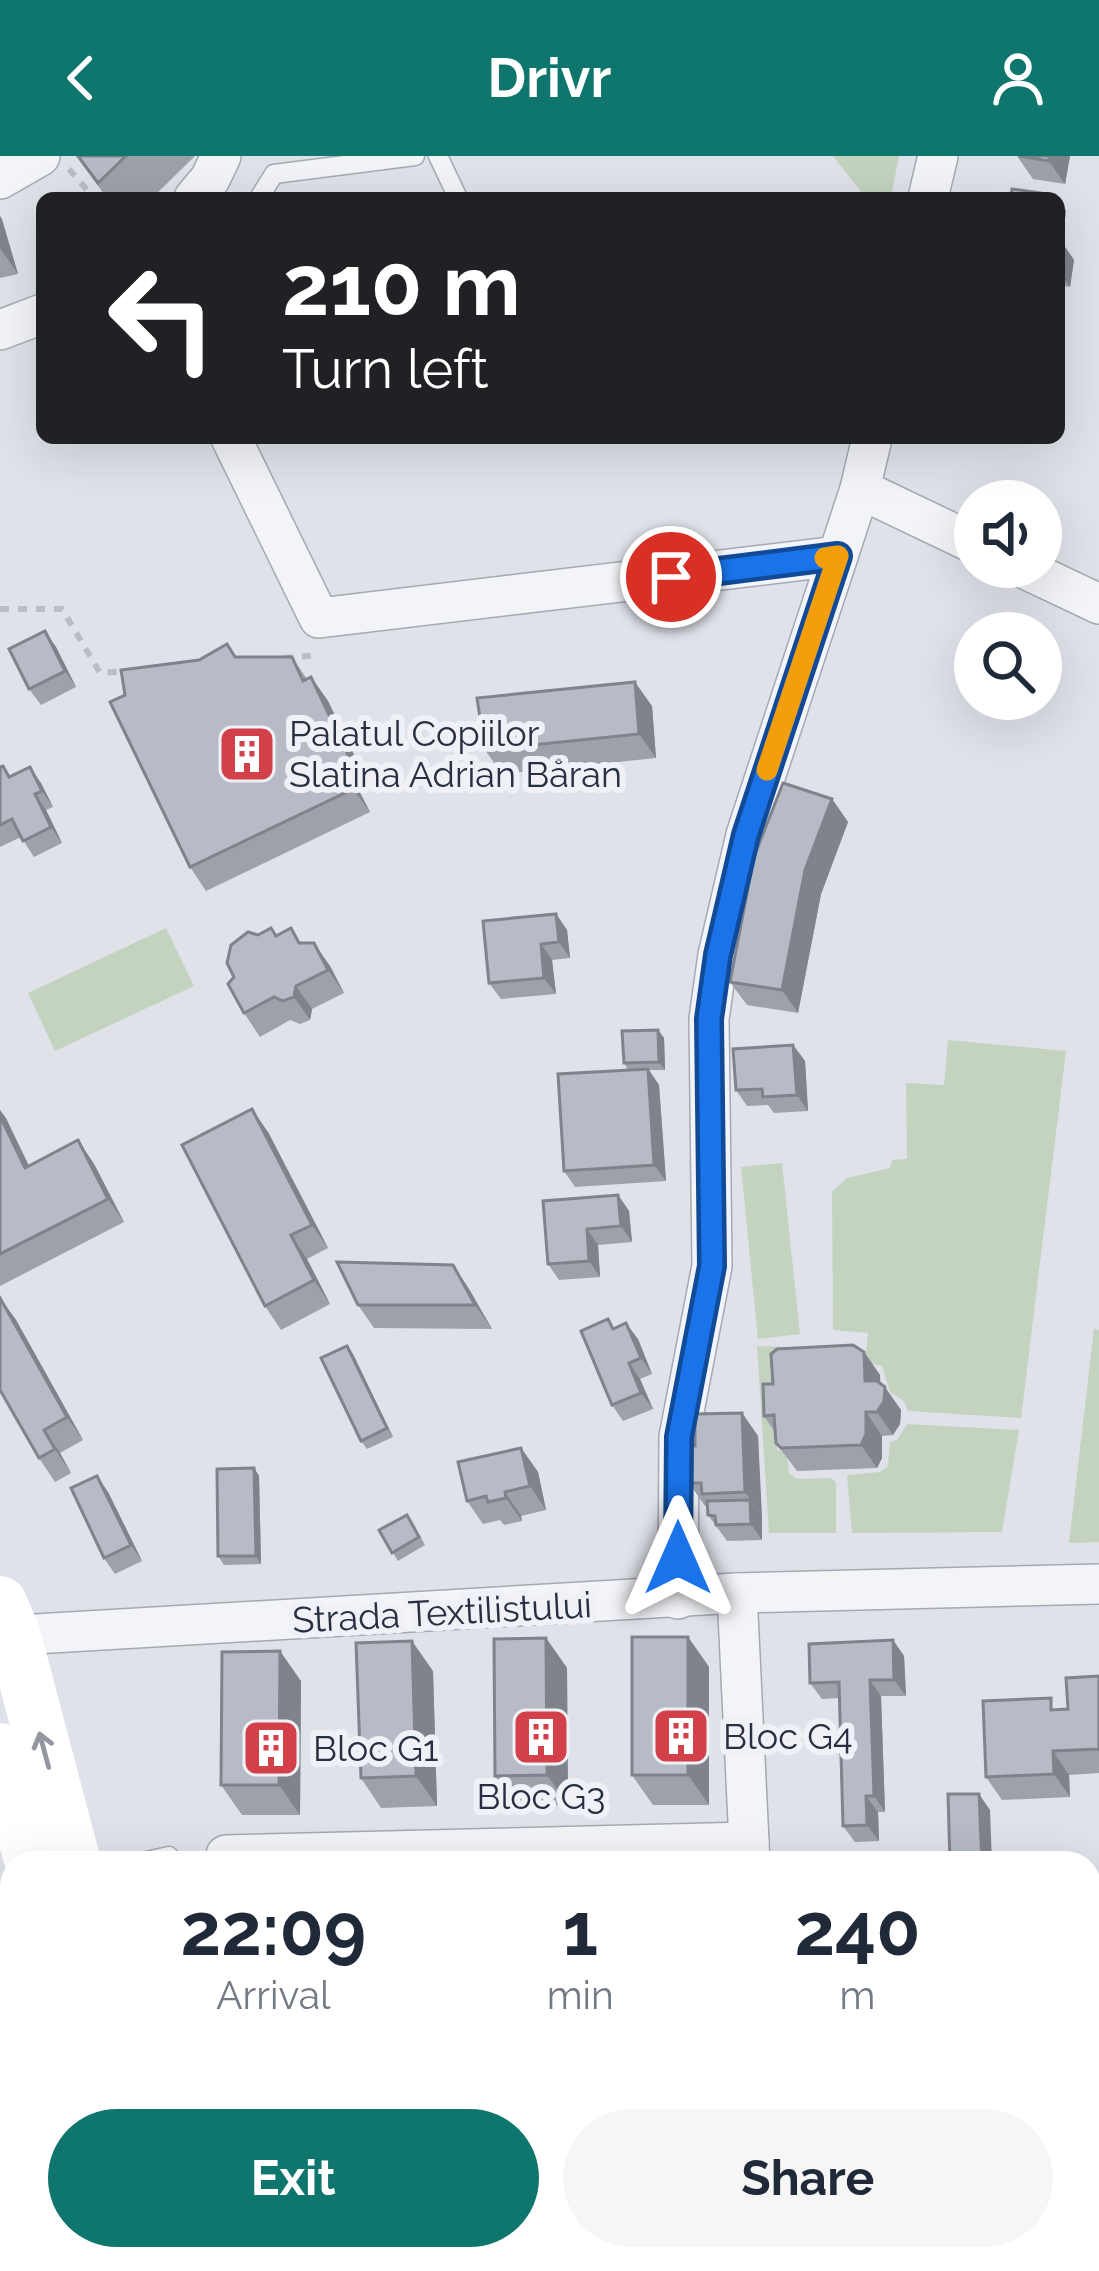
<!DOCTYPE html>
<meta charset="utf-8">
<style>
body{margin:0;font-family:Raleway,sans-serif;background:#f6f6f7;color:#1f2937;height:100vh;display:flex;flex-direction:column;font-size:45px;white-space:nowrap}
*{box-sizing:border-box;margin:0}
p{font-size:39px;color:#747a83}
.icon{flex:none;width:66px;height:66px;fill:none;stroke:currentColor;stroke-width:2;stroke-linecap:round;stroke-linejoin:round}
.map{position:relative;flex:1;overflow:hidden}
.panel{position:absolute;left:0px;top:1695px;width:1101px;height:420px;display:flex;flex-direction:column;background:#fff;border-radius:36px 36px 0 0;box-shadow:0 12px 48px #0002}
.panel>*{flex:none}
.top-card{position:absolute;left:36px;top:36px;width:1029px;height:252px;border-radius:18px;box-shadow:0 12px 48px #0002;background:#202124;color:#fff;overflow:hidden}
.controls{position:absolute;left:954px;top:324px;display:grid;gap:24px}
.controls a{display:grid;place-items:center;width:108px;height:108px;border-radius:50%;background:#fff;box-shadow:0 12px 48px #0002;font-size:60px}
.pin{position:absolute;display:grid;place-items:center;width:102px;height:102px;color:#fff;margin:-51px;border:6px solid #fff;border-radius:50%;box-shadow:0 3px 12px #0007}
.me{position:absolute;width:132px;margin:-66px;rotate:0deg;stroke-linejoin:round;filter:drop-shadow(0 0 9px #0008)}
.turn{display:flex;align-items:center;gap:42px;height:252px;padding:0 48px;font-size:54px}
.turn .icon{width:156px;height:156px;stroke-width:2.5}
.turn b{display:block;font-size:84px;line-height:102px}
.eta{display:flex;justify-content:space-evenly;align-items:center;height:204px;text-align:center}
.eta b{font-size:72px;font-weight:700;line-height:84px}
.button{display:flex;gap:24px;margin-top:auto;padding:24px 48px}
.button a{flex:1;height:138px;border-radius:72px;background:#0f766e;color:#fff;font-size:48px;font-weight:700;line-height:138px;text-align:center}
.button a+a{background:#f6f6f7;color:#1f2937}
header{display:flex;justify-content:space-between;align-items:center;height:156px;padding:0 48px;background:#0f766e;color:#fff;font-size:54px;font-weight:700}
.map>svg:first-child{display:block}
.green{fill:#c3d3c0}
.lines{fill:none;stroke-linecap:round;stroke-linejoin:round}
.lane-casing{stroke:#a4a9b3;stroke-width:21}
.street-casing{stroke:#a4a9b3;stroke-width:42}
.path{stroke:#b9bdc4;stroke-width:6;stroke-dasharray:9 9;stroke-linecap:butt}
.lane{stroke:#f2f4f7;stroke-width:18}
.street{stroke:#f2f4f7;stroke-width:39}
.secondary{stroke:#fff;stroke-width:54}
.wall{fill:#9da1aa}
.shaded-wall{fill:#7f838b}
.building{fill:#b6bbc6;stroke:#7f838b;stroke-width:3}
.oneway{stroke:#9497a0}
.route-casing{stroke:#114b97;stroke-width:30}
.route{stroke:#1a73e8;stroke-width:21}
.slow{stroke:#f59e0b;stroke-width:21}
.labels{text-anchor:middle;stroke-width:12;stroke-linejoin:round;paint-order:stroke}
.poi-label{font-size:36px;fill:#282f41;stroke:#eff1f7;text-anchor:start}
.street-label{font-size:36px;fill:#282f41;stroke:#eff1f7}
</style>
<header><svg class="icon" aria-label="back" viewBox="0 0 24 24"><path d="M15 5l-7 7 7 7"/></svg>Drivr<svg class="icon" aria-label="person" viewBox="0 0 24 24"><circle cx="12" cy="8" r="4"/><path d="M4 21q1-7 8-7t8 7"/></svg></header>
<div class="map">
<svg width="1099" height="2115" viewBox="0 0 1099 2115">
<rect width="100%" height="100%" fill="#dfe2e9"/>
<g class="green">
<polygon points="833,0 899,0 891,42 866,42"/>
<polygon points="166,772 194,830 55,895 28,837"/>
<polygon points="948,884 1066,895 1021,1262 908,1255 904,1245 890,1236 882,1210 865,1206 868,1177 833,1174 832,1036 847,1022 890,1012 892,1004 907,1003 906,927 944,929"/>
<polygon points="782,1007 800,1178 758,1183 741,1011"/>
<polygon points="1094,1173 1099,1174 1099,1386 1069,1387"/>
<polygon points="757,1190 785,1191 785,1246 773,1249 777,1294 787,1296 789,1317 797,1323 831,1322 836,1326 836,1377 769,1377"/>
<polygon points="907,1268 1019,1274 1002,1376 852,1377 847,1319 880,1316 888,1310 890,1286 897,1284"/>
</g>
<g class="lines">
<g class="lane-casing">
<g id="lane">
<polyline points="438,0 458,42"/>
<polyline points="259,42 274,18 415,0"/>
<polyline points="137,1707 169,1700"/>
</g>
</g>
<g class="street-casing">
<g id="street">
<polyline points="0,23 40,0"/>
<polyline points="194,42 210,23 221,0"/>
<polyline points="928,42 938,0"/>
<polyline points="0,174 42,158"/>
<polyline points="231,282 319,462 838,400"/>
<polyline points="860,333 975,388"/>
<polyline points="1021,411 1099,448"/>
<polyline points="737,1437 750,1707"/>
<polyline points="678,1443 679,1281 712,1110 709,863 718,799 746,679 860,333 872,282"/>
<polyline points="0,1480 737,1437 1099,1428"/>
<polyline points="226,1699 749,1686"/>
<polyline points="828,2103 828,2115"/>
<polyline points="417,2115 512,2103"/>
</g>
</g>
<g class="path">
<polyline points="69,13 94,42"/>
<polyline points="0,453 62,453 100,517 127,515"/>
<polyline points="284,502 319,499"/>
</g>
<use href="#lane" class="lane"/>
<use href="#street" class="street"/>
<g class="secondary">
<polyline points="0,1447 14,1480 74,1707"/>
<polyline points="0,1594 32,1707"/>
<polyline points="94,2103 95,2115"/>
<polyline points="134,2103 135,2115"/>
</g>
</g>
<g class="wall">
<polygon points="76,0 195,0 152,42 107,42"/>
<polygon points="1017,0 1070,0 1065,28 1033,23"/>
<polygon points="1059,44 1066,55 1062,87 1074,104 1070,131 1059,129"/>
<polygon points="0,60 18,118 0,122"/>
<polygon points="443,282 474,282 474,283 447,287"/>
<polygon points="512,282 544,282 544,284 516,287"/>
<polygon points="45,475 56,491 76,531 41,549 29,533"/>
<polygon points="227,488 236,501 292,501 307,523 311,521 328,545 367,626 357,631 370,656 206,735 190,711 199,504"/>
<polygon points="652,550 656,602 502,618 485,594"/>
<polygon points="0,611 10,621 41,627 53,651 46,654 62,687 34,701 21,681 0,691"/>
<polygon points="832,643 848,666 821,738 798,857 747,849 730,826"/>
<polygon points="556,758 567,774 570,802 552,804 556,838 501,843 489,827"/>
<polygon points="271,772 277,780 301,787 330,810 344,837 312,853 310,864 300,868 290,864 260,881 244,857 234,821 258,779"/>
<polygon points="658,874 664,882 665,914 649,914 659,929 666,1025 575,1031 564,1015 628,914 624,907"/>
<polygon points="793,889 805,905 808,955 774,957 768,949 747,950 736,934"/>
<polygon points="0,954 29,1010 78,984 94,1008 124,1066 0,1130"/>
<polygon points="268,976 328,1092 307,1103 330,1148 281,1174 265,1150"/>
<polygon points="618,1039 629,1055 632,1086 598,1089 600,1121 559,1124 548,1108"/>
<polygon points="453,1109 469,1133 492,1173 374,1172 358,1149"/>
<polygon points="0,1142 16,1164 83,1284 60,1297 71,1317 55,1326 39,1302"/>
<polygon points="615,1172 638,1183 652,1218 640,1223 653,1253 623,1265 612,1249"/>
<polygon points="347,1190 393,1281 367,1293 361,1285"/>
<polygon points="864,1196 880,1219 880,1227 901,1254 900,1268 893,1279 882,1280 882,1302 877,1312 797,1315 776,1287 775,1276 764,1260 773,1228"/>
<polygon points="742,1257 758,1280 762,1384 727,1385 708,1359 707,1350 705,1350 689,1327 695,1290"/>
<polygon points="521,1292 538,1316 546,1354 521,1360 522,1365 504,1369 500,1364 483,1368 467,1345"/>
<polygon points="254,1312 259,1320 261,1408 224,1409 218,1400"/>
<polygon points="108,1336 142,1405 115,1418 104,1402"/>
<polygon points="413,1367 425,1389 398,1405 379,1374"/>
<polygon points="688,1481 709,1511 709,1649 653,1649 632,1619"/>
<polygon points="546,1482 567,1512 568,1649 516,1650 495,1620"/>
<polygon points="893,1484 904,1500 906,1540 881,1540 885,1656 878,1656 879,1685 855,1686 843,1670 839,1542 822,1543 810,1527"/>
<polygon points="433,1515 437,1650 381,1652 361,1622"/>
<polygon points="1099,1520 1099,1617 1069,1619 1070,1641 1002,1644 986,1621 1059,1553 1068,1553"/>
<polygon points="301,1525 300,1659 242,1659 221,1629"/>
<polygon points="1089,1926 1099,1940 1099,2008 1089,2008"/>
<polygon points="0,2019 12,2103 37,2103 37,2115 0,2115"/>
</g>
<g class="shaded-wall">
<polygon points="1049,0 1070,0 1065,28 1049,5"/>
<polygon points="1059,44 1066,55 1060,101 1059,100"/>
<polygon points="0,60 2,63 18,118 0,92"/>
<polygon points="1063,88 1074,104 1070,131 1059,115"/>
<polygon points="45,475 56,491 76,531 65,515"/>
<polygon points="311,521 328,545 367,626 350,603"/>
<polygon points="635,526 652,550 656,602 639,578"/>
<polygon points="341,607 357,631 370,656 353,633"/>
<polygon points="30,611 41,627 53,651 42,635"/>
<polygon points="35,638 46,654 62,687 51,671"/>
<polygon points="832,643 848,666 821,738 798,857 782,834 805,714"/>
<polygon points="556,758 567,774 570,802 559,786"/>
<polygon points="314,787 330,810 344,837 328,814"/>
<polygon points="541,788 552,804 556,838 544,822"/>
<polygon points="296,830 312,853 310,864 294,841"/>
<polygon points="658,874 664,882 665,914 659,906"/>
<polygon points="793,889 805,905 808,955 797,939"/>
<polygon points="648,913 659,929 666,1025 654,1009"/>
<polygon points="252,953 268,976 328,1092 312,1069"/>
<polygon points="0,954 6,962 41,1035 25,1012 0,960"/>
<polygon points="78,984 94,1008 124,1066 108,1043"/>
<polygon points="618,1039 629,1055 632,1086 621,1070"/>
<polygon points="587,1073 598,1089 600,1121 589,1105"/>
<polygon points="291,1079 307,1103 330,1148 314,1124"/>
<polygon points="453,1109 469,1133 492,1173 475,1149"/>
<polygon points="0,1142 16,1164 83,1284 67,1261"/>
<polygon points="626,1167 638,1183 652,1218 641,1202"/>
<polygon points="347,1190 353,1198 393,1281 387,1272"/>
<polygon points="864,1196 880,1219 881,1248 865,1225"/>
<polygon points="629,1207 640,1223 653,1253 641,1237"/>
<polygon points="885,1231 901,1254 900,1268 893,1279 877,1256"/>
<polygon points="866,1256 882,1280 882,1302 877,1312 861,1289"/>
<polygon points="742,1257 758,1280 762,1360 745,1336"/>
<polygon points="44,1274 60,1297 71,1317 55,1293"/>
<polygon points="521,1292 538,1316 546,1354 530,1330"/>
<polygon points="254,1312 259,1320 261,1408 256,1400"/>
<polygon points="97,1320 108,1336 142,1405 131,1389"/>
<polygon points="505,1336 521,1360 522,1365 506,1342"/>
<polygon points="750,1344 762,1360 762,1384 751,1368"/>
<polygon points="688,1481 709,1511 709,1649 688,1619"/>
<polygon points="546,1482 567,1512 568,1649 547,1619"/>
<polygon points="893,1484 904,1500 906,1540 894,1524"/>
<polygon points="412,1485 433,1515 437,1650 416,1620"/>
<polygon points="280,1495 301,1525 300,1659 279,1629"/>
<polygon points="870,1524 881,1540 885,1656 874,1640"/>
<polygon points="1053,1595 1069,1619 1070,1641 1054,1618"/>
<polygon points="979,1638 990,1654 992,1707 982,1707"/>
<polygon points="866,1640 878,1656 879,1685 867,1669"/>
<polygon points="1089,1926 1099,1940 1099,1993 1089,1978"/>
<polygon points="31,2103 37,2103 37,2115 32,2109"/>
<polygon points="644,2103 647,2103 656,2115 644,2115"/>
<rect x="766" y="2103" width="28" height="12"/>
<polygon points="913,2103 941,2103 941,2115 912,2115"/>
<polygon points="1053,2103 1073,2103 1074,2115 1053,2115"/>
</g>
<g class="building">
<polygon points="78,0 126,0 98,27"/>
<polygon points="1019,0 1049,0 1049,5"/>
<polygon points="1012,33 1055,39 1055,42 1011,42"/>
<polygon points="1059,87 1063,88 1059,115"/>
<polygon points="45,475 65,515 29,533 9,493"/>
<polygon points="227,488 235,501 292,501 303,525 311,521 350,603 341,607 353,633 190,711 110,546 125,539 121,514 199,504"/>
<polygon points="635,526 639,578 485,594 477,542"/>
<polygon points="3,610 9,621 30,611 42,635 35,638 51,671 23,685 12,663 0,669 0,611"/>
<polygon points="783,627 832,643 805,714 782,834 730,826 754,701"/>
<polygon points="556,758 559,786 541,788 544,822 489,827 483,765"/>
<polygon points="271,772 276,780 291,772 299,787 314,787 328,814 296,830 294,841 283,845 274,841 244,857 228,828 234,821 227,807 231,789 248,776 258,779"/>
<polygon points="658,874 659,906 624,907 622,875"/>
<polygon points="793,889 797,939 763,941 762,933 736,934 733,893"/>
<polygon points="648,913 654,1009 564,1015 558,918"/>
<polygon points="252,953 312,1069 291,1079 314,1124 265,1150 182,989"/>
<polygon points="0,960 25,1012 78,984 108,1043 0,1098"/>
<polygon points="618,1039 621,1070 587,1073 589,1105 548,1108 543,1045"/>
<polygon points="337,1106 453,1109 475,1149 358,1149"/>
<polygon points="0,1142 67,1261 44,1274 55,1293 39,1302 0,1234"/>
<polygon points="608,1163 613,1173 626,1167 641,1202 629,1207 641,1237 612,1249 581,1175"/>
<polygon points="853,1189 864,1196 865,1225 877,1225 885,1231 884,1245 877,1256 866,1256 866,1278 861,1289 781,1292 776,1287 774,1259 764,1260 763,1228 773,1228 771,1198 777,1193"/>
<polygon points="347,1190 387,1272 361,1285 321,1202"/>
<polygon points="742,1257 745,1336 702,1338 701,1327 689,1327 688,1290 695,1290 695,1258"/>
<polygon points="521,1292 530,1330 505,1336 506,1342 488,1346 486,1340 467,1345 458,1306"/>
<polygon points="254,1312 256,1400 218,1400 217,1313"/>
<polygon points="97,1320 131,1389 104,1402 71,1332"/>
<polygon points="750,1344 751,1368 716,1369 715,1360 708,1359 707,1345"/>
<polygon points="407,1359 419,1381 392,1397 379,1374"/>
<rect x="632" y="1481" width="56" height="138"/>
<polygon points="546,1482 547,1619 495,1620 494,1483"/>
<polygon points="893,1484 894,1524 870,1524 874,1640 866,1640 867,1669 843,1670 839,1526 810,1527 809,1488"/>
<polygon points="412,1485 416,1620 361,1622 356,1487"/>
<polygon points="280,1495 279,1629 221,1629 222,1496"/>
<polygon points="1099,1520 1099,1593 1053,1595 1054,1618 986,1621 983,1545 1051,1542 1051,1554 1068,1553 1066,1522"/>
<polygon points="948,1638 979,1638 982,1707 950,1707"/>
<polygon points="0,2019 12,2019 12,2103 31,2103 32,2109 0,2111"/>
<polygon points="1099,2063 1099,2115 1092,2115 1090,2064"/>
<polygon points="503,2103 644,2103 644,2115 441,2115 441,2105"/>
<rect x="692" y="2103" width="74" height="12"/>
<polygon points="837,2103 913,2103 912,2115 836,2115"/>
<rect x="936" y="2103" width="117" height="12"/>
</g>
<defs><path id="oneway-shaft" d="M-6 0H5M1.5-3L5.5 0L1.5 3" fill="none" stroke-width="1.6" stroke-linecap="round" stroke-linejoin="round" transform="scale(3)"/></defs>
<use class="oneway" href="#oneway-shaft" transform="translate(44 1594) rotate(-105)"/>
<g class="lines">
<g class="route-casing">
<polyline id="route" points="671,421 838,400 746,679 718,799 709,863 712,1110 679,1281 678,1402"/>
</g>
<use href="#route" class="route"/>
<polyline class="slow" points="767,614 838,400 825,402"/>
</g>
<defs>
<g id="building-square" transform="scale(3)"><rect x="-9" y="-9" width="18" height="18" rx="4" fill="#d24049" stroke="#eff1f7"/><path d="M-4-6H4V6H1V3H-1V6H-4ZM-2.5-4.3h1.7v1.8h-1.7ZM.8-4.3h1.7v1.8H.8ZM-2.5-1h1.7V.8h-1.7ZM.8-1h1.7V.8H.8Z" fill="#fff"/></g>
</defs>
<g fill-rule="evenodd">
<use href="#building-square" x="247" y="598"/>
<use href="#building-square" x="681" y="1580"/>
<use href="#building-square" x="541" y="1581"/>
<use href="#building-square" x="271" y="1592"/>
</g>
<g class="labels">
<g class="poi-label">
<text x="289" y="590">Palatul Copiilor<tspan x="289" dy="41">Slatina Adrian Băran</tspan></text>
<text x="723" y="1593">Bloc G4</text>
<text x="313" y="1605">Bloc G1</text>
<text x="541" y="1653" text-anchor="middle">Bloc G3</text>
</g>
<g class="street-label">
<text transform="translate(442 1456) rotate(-3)" y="13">Strada Textilistului</text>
</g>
</g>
</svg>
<div class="controls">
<a><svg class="icon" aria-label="sound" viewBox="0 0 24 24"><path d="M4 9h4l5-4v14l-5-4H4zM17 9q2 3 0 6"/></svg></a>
<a><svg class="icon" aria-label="search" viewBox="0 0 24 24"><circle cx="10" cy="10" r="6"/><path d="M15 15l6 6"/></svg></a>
</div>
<div class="pin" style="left:671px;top:421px;background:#d93025"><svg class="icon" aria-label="arrive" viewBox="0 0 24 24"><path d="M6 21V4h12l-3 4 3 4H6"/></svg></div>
<svg class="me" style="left:678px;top:1402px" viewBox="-20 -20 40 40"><path d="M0-17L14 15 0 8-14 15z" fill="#1a73e8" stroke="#fff" stroke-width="4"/></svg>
<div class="top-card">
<div class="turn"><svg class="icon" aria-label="left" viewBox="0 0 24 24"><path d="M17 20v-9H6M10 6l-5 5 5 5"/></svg><div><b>210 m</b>Turn left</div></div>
</div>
<section class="panel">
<div class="eta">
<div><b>22:09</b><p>Arrival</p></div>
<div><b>1</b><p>min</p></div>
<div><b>240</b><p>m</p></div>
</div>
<div class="button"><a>Exit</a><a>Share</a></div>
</section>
</div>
